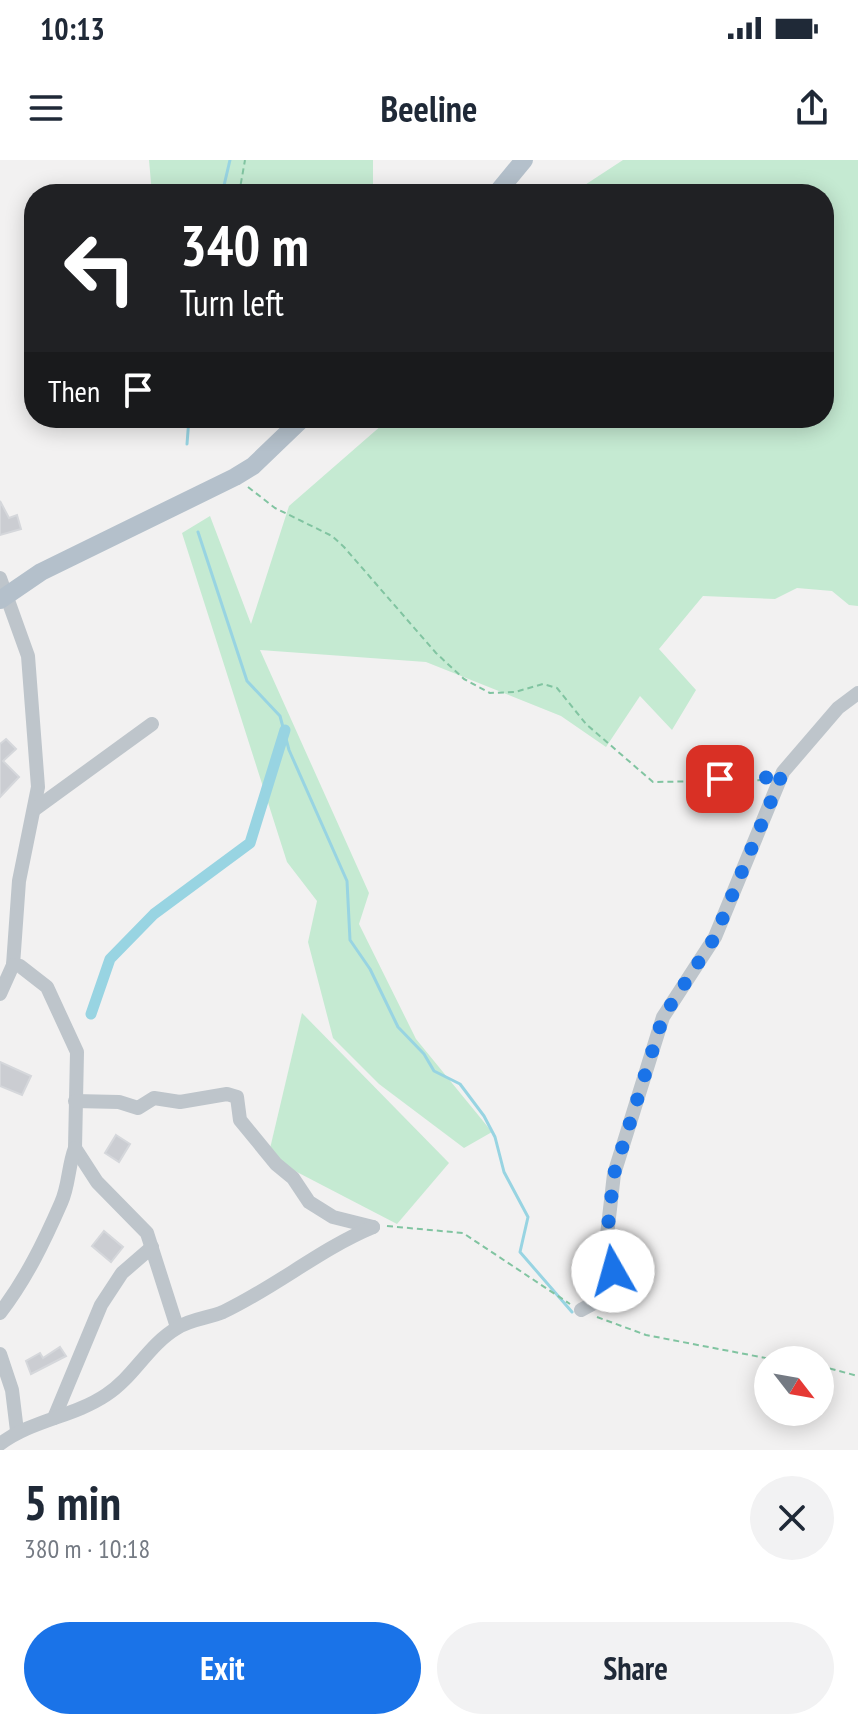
<!DOCTYPE html>
<meta charset="utf-8">
<style>
body{margin:0;font-family:"PT Sans Narrow",sans-serif;background:#f2f2f3;color:#1f2937;height:100vh;display:flex;flex-direction:column;font-size:30px;white-space:nowrap}
*{box-sizing:border-box;margin:0}
p{font-size:26px;color:#747a83}
.icon{flex:none;width:44px;height:44px;fill:none;stroke:currentColor;stroke-width:2;stroke-linecap:round;stroke-linejoin:round}
.map{position:relative;height:1290px;overflow:hidden}
.panel{display:flex;flex-direction:column;background:#fff;flex:1}
.panel>*{flex:none}
.hud{position:absolute;left:24px;top:24px;width:810px;height:244px;border-radius:32px;box-shadow:0 4px 20px #0003;background:#202124;color:#fff;overflow:hidden}
.needle{width:52px;rotate:121deg}
.tools{position:absolute;left:754px;top:1186px;display:grid;gap:16px}
.tools a{display:grid;place-items:center;width:80px;height:80px;border-radius:50%;background:#fff;box-shadow:0 4px 20px #0003;font-size:40px}
.pin{position:absolute;display:grid;place-items:center;width:68px;height:68px;color:#fff;margin:-34px;border-radius:16px;box-shadow:0 4px 12px #0006}
.me{position:absolute;width:88px;margin:-44px;rotate:353deg;stroke-linejoin:round;filter:drop-shadow(0 0 6px #0008)}
.turn{display:flex;align-items:center;gap:28px;height:168px;padding:0 24px;font-size:36px}
.turn .icon{width:104px;height:104px;stroke-width:2.5}
.turn b{display:block;font-size:56px;line-height:68px}
.then{display:flex;align-items:center;height:76px;padding:0 24px;background:#0003;gap:16px;font-size:30px}
.round{display:grid;place-items:center;flex:none;width:84px;height:84px;border-radius:42px;background:#f2f2f3}
.summary{display:flex;align-items:center;justify-content:space-between;height:136px;padding:0 24px}
h1{font-size:48px;font-weight:700;line-height:60px}
.action{display:flex;gap:16px;margin-top:auto;padding:16px 24px}
.action a{flex:1;height:92px;border-radius:48px;background:#1a73e8;color:#fff;font-size:32px;font-weight:700;line-height:92px;text-align:center}
.action a+a{background:#f2f2f3;color:#1f2937}
.status{display:flex;justify-content:space-between;align-items:center;height:56px;padding:0 40px;background:#fff;direction:ltr}
.status svg{height:22px;fill:currentColor}
header{display:flex;justify-content:space-between;align-items:center;height:104px;padding:0 24px;background:#fff;font-size:36px;font-weight:700}
.map>svg:first-child{display:block}
.green{fill:#c5ead2}
.lines{fill:none;stroke-linecap:round;stroke-linejoin:round}
.stream{stroke:#98d4e2;stroke-width:3}
.canal{stroke:#98d4e2;stroke-width:11}
.building{fill:#cbcdd2;stroke:#d5d7db;stroke-width:2}
.path{stroke:#81c4a1;stroke-width:2;stroke-dasharray:6 4;stroke-linecap:butt}
.minor{stroke:#bec5cb;stroke-width:14}
.major{stroke:#b4c0cb;stroke-width:18}
.route{stroke:#1a73e8;stroke-width:14;stroke-dasharray:0 25.2}
</style>
<div class="status"><b>10:13</b><svg viewBox="0 0 49 12"><path d="M0 12V9h3v3zM5 12V6h3v6zM10 12V3h3v9zM15 12V0h3v12zM26 1h20v11H26zM47 4h2v5h-2z"/></svg></div>
<header><svg class="icon" aria-label="menu" viewBox="0 0 24 24"><path d="M4 6h16M4 12h16M4 18h16"/></svg>Beeline<svg class="icon" aria-label="share" viewBox="0 0 24 24"><path d="M12 15V3M7 8l5-5 5 5M5 13v7h14v-7"/></svg></header>
<div class="map">
<svg width="858" height="1290" viewBox="0 0 858 1290">
<rect width="100%" height="100%" fill="#f2f1f1"/>
<g class="green">
<polygon points="149,0 373,0 373,34 152,34"/>
<polygon points="623,0 858,0 858,446 849,445 832,431 797,428 775,439 703,436 659,489 696,530 672,570 640,536 606,587 561,556 426,502 260,490 369,733 359,764 416,879 492,972 464,988 379,924 333,878 308,782 317,741 287,702 182,373 210,356 251,464 289,346 390,258 824,258 824,34 571,34"/>
<polygon points="302,853 449,1003 397,1064 268,997"/>
</g>
<g class="lines">
<g class="stream">
<polyline points="222,34 230,0"/>
<polyline points="187,284 189,258"/>
<polyline points="198,372 247,521 280,556 289,590 347,721 350,780 370,809 398,867 424,894 434,911 460,924 484,956 495,977 504,1012 528,1057 520,1092 572,1152"/>
</g>
<polyline class="canal" points="91,854 110,799 154,754 250,683 285,570"/>
</g>
<g class="building">
<polygon points="0,341 9,358 17,355 21,369 0,375"/>
<polygon points="6,579 16,589 3,601 19,617 0,637 0,584"/>
<polygon points="0,902 31,916 22,935 0,926"/>
<polygon points="116,975 130,984 119,1002 105,993"/>
<polygon points="104,1071 123,1087 111,1102 92,1086"/>
<polygon points="60,1187 66,1196 31,1214 26,1201 40,1193 43,1198"/>
</g>
<g class="lines">
<g class="path">
<polyline points="239,34 245,0"/>
<polyline points="248,327 275,348 332,376 344,387 436,493 464,519 490,533 515,532 543,524 557,528 586,564 653,622 768,620"/>
<polyline points="387,1066 463,1073 570,1144"/>
<polyline points="597,1157 646,1175 776,1200"/>
<polyline points="820,1206 858,1216"/>
</g>
<g class="minor">
<polyline points="0,418 28,496 38,627 19,721 13,805 0,834"/>
<polyline points="35,649 152,564"/>
<polyline points="13,805 20,806 47,827 77,892 75,988 97,1022 147,1073 177,1167"/>
<polyline points="75,941 119,942 138,948 154,938 180,942 227,934 237,937 240,960 276,1004 293,1018 309,1042 333,1057 373,1067"/>
<polyline points="581,1150 594,1143 613,1111 613,1096 607,1075 614,1014 663,857 715,777 783,612 838,548 858,533"/>
<path d="M0 1153C26 1119 44 1082 61 1043 69 1026 68 1006 75 988"/>
<polyline points="0,1194 12,1230 17,1271"/>
<polyline points="54,1258 101,1145 122,1113 152,1087"/>
<path d="M0 1284C32 1260 73 1257 106 1235 134 1217 148 1185 177 1168 190 1159 209 1158 223 1152 276 1127 320 1089 373 1067"/>
</g>
<g class="major">
<polyline points="496,34 524,0"/>
<polyline points="0,440 41,412 235,317 253,306 303,258"/>
</g>
</g>
<g class="lines">
<polyline class="route" points="613,1111 613,1096 607,1075 614,1014 663,857 715,777 783,612 752,622 720,619"/>
</g>
</svg>
<div class="tools">
<a><svg class="needle" viewBox="-14 -14 28 28"><path d="M0-13l5 13h-10z" fill="#e53935"/><path d="M0 13l5-13h-10z" fill="#747a83"/></svg></a>
</div>
<div class="pin" style="left:720px;top:619px;background:#d93025"><svg class="icon" aria-label="arrive" viewBox="0 0 24 24"><path d="M6 21V4h12l-3 4 3 4H6"/></svg></div>
<svg class="me" style="left:613px;top:1111px" viewBox="-20 -20 40 40"><circle r="19" fill="#fff"/><path d="M0-13L10 11 0 6-10 11z" fill="#1a73e8"/></svg>
<div class="hud">
<div class="turn"><svg class="icon" aria-label="left" viewBox="0 0 24 24"><path d="M17 20v-9H6M10 6l-5 5 5 5"/></svg><div><b>340 m</b>Turn left</div></div>
<div class="then">Then<svg class="icon" aria-label="arrive" viewBox="0 0 24 24"><path d="M6 21V4h12l-3 4 3 4H6"/></svg></div>
</div>
</div>
<section class="panel">
<div class="summary"><div><h1>5 min</h1><p>380 m · 10:18</p></div><a class="round"><svg class="icon" aria-label="close" viewBox="0 0 24 24"><path d="M6 6l12 12M18 6L6 18"/></svg></a></div>
<div class="action"><a>Exit</a><a>Share</a></div>
</section>
